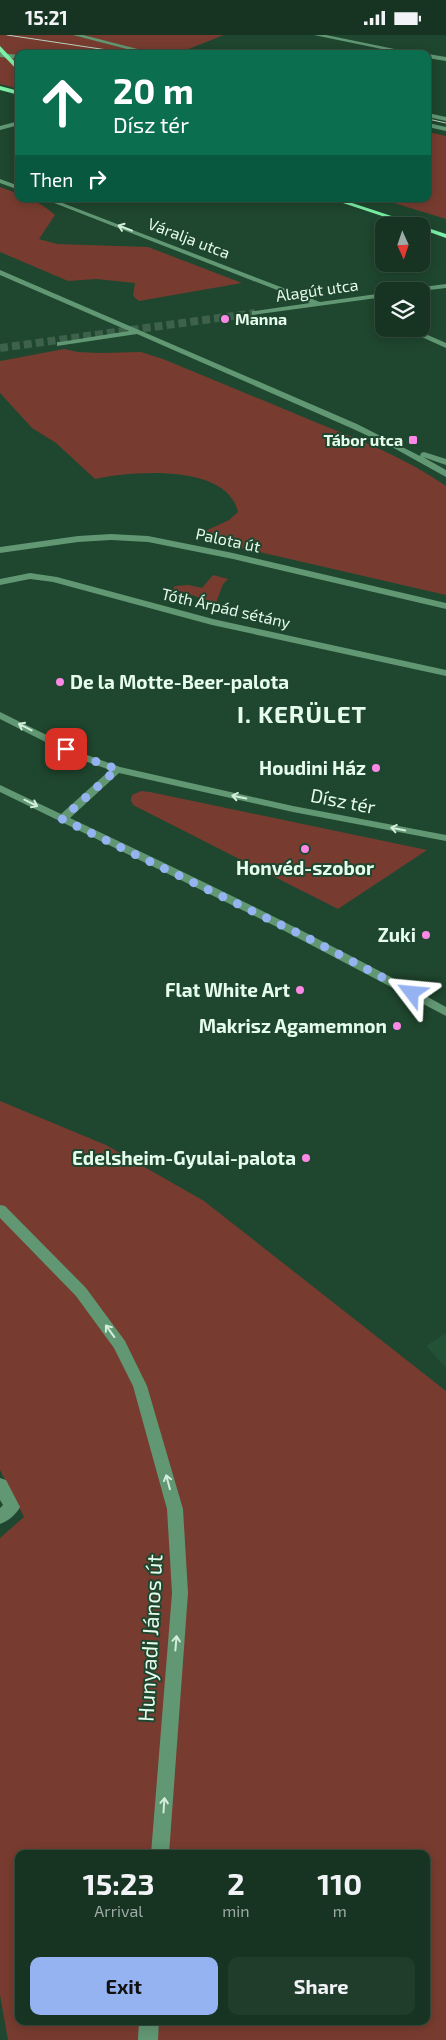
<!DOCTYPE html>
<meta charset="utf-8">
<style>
body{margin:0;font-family:"Exo 2",sans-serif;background:#203c2a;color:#f1f3f6;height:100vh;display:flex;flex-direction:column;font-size:19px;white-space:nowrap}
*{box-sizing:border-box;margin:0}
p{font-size:16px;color:#9eaaa5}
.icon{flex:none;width:28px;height:28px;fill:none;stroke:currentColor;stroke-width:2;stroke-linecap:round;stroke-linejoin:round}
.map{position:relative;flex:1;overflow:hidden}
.side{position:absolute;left:15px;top:1815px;width:415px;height:175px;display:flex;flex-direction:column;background:#173422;border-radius:10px;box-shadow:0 2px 12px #0003,0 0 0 1px #364f40}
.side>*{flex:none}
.top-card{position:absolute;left:15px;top:15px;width:416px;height:152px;border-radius:10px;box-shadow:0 2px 12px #0003,0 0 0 1px #364f40;background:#0b6e4f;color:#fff;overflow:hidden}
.needle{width:32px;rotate:177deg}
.fabs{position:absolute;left:375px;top:182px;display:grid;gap:10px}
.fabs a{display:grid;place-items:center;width:55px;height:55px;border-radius:10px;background:#173422;box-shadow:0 2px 12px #0003,0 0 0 1px #364f40;font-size:25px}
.pin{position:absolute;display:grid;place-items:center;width:42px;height:42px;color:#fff;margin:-21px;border-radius:10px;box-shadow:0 2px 8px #0006}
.me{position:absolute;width:55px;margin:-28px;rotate:299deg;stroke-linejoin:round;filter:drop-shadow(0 0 4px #0008)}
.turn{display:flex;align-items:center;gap:18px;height:105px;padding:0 15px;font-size:22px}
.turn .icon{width:65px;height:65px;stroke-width:2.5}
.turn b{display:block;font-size:35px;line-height:42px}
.then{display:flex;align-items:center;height:48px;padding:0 15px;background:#0003;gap:10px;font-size:19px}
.eta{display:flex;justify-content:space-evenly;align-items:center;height:85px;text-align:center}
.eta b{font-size:30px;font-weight:700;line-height:35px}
.primary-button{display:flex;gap:10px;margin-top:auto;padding:10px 15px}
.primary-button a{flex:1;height:58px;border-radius:10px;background:#95b2f1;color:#111;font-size:20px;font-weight:700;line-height:58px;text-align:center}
.primary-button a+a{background:#203c2a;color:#f1f3f6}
.status{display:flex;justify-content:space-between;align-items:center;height:35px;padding:0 25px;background:#173422;direction:ltr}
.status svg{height:14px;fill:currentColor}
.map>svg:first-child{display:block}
.built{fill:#235135}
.green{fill:#773c2f;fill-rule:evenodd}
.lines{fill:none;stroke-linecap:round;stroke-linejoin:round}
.minor-tunnel{stroke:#3d614a;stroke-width:8;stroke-dasharray:8 4;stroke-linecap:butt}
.minor{fill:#619773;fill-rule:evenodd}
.major{fill:#7bf0a6;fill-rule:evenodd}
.tram{stroke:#b8d2c0;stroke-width:1}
.oneway{stroke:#d2edda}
.route{stroke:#95b2f1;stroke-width:9;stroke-dasharray:0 16.2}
.poi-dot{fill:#fb87e6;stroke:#1f462e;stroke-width:2}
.labels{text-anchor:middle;stroke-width:4;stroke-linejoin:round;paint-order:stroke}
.far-street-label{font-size:16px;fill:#e6fcec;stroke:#1f462e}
.far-poi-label{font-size:16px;font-weight:bold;fill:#e6fcec;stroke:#1f462e;text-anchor:start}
.poi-label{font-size:19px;font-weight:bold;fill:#e6fcec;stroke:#1f462e;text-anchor:end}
.street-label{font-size:19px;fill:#e6fcec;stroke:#1f462e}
.near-street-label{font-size:22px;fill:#e6fcec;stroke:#1f462e}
.district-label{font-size:24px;font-weight:bold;letter-spacing:1px;fill:#e6fcec;stroke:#1f462e}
</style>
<div class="status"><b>15:21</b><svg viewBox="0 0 49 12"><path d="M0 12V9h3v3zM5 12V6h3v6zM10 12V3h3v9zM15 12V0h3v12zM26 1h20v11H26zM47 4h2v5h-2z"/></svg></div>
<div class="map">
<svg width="446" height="2005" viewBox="0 0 446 2005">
<rect width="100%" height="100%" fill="#1f462e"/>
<polygon class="built" points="446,1298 446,1333 426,1311"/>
<g class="green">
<polygon points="0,0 224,0 176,19 19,19 19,54 0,49"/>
<polygon points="428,97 446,101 446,184 381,164 428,164"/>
<path d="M0 152 19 159V164C35 164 43 170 55 180L39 204 57 209 148 212 242 248 139 266 133 261 135 248 96 244 68 246 0 217Z"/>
<path d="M64 314 78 317 100 318 141 317 163 324C214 345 265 366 315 387 360 405 406 423 446 451V560L242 513 201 498 229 485 238 477C227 428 132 436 95 444L56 408 32 393 0 358V326Z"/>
<polygon points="213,540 228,544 223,549 216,568 173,554 175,551 189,550 202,553"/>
<polygon points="141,756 150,757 427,815 338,874 133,770 131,765 132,760"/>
<path d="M0 1066 106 1110 204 1166 446 1356V2005H8L0 1960V1503L24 1482 0 1435ZM19 1819H426V1986H19Z"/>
</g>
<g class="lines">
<polyline class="minor-tunnel" points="0,313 255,278"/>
<g class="minor">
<polygon points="73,0 83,0 157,19 146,19"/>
<polygon points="314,0 326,0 419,19 406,19"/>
<polygon points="0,18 19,20 19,24 0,22"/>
<polygon points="428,19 446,22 446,26 428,23"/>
<polygon points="428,78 446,82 446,86 428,82"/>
<polygon points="19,86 19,90 0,95 0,91"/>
<polygon points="428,88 446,92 446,96 428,92"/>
<polygon points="0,144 19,151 19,155 0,148"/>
<polygon points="44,164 52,164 320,267 384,258 384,262 252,280 252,276 255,276 310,268"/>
<polygon points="0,235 357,389 420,421 421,418 424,417 446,424 446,430 423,422 446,435 446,442 392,412 351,393 137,299 57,311 57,307 60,307 129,296 0,240"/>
<polygon points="446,249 446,253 421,256 403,256 407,254"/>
<polygon points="404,294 414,294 446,308 446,313"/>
<polygon points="111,499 148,501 233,518 446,568 446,574 233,524 148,507 111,505 78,507 0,518 0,512 78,501"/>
<polygon points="30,538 57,542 213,584 446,635 446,641 212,590 53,547 30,544 0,550 0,544"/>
<path d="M0 677 87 720 120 732 293 771 446 800V806L293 777 119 738 70 783C197 843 323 904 446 972V981L277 892 0 757V750L61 779 110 735 79 724 0 684Z"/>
<polygon points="0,1170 5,1171 86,1253 125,1306 147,1351 183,1474 188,1558 169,1819 151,1819 172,1558 167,1474 133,1351 114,1313 76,1261 0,1183"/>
<path d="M0 1443 6 1445 20 1472C16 1480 8 1486 0 1489V1473L3 1470 0 1465Z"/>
<polygon points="139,1986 159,1986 158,2005 138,2005"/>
</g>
<g class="major">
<polygon points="0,11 19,31 19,37 0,17"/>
<polygon points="0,51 19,56 19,60 0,55"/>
<polygon points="331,164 340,164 446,199 446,203 421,194 421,191 412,191"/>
</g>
<g class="tram">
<polyline points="7,0 134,19"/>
<polyline points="428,84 446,88"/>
</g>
</g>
<defs><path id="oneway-shaft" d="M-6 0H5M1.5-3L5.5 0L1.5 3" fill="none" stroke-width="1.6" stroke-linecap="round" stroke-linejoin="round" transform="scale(1.25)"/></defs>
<g class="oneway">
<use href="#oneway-shaft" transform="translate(125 193) rotate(-159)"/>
<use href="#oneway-shaft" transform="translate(25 692) rotate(-153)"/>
<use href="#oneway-shaft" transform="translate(239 762) rotate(-168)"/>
<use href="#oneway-shaft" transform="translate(31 768) rotate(26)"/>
<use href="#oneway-shaft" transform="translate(398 794) rotate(-169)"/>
<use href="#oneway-shaft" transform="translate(110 1296) rotate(-126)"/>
<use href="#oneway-shaft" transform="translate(168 1447) rotate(-105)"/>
<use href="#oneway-shaft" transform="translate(176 1608) rotate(-85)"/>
<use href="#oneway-shaft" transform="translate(164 1770) rotate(-86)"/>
</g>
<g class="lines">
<polyline class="route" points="66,714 83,722 117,734 62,784 308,903 412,958"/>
</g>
<g class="poi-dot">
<circle cx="225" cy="284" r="5"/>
<rect x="408" y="400" width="10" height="10" rx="2.5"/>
<circle cx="60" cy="647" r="5"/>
<circle cx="376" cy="733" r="5"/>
<circle cx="305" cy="814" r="5"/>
<circle cx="426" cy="900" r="5"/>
<circle cx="300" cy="955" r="5"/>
<circle cx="397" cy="991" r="5"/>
<circle cx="306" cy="1123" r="5"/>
</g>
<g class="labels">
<g class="far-street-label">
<text transform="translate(189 203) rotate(21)" y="6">Váralja utca</text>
<text transform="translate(317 255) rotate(-8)" y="6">Alagút utca</text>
<text transform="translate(228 505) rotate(12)" y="6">Palota út</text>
<text transform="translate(226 573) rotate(13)" y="6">Tóth Árpád sétány</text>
</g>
<g class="far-poi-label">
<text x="235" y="290">Manna</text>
<text x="403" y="411" text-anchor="end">Tábor utca</text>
</g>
<g class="poi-label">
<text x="70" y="654" text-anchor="start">De la Motte-Beer-palota</text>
<text x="366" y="740">Houdini Ház</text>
<text x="305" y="840" text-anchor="middle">Honvéd-szobor</text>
<text x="416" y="907">Zuki</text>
<text x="290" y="962">Flat White Art</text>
<text x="387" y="998">Makrisz Agamemnon</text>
<text x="296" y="1130">Edelsheim-Gyulai-palota</text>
</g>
<g class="street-label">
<text transform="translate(343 766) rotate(11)" y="7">Dísz tér</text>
</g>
<g class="near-street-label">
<text transform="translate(150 1603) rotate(-87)" y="8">Hunyadi János út</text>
</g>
<g class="district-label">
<text x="302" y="688">I. KERÜLET</text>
</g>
</g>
</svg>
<div class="fabs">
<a><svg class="needle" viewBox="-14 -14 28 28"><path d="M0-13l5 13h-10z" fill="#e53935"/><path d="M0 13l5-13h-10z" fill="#9eaaa5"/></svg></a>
<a><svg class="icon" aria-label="layers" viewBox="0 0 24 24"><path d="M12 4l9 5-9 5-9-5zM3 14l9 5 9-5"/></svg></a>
</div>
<div class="pin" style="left:66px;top:714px;background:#d93025"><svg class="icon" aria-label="arrive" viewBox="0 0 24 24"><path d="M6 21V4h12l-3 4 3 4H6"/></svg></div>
<svg class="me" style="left:412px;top:958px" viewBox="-20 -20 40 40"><path d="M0-17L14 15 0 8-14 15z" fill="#95b2f1" stroke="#fff" stroke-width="4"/></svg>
<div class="top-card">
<div class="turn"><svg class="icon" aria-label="ahead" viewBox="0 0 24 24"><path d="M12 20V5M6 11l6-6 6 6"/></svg><div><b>20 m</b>Dísz tér</div></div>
<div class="then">Then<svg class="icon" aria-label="right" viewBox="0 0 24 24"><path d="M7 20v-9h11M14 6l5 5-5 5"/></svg></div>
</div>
<section class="side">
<div class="eta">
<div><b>15:23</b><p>Arrival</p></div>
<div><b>2</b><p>min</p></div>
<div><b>110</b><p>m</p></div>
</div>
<div class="primary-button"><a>Exit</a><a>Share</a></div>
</section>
</div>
